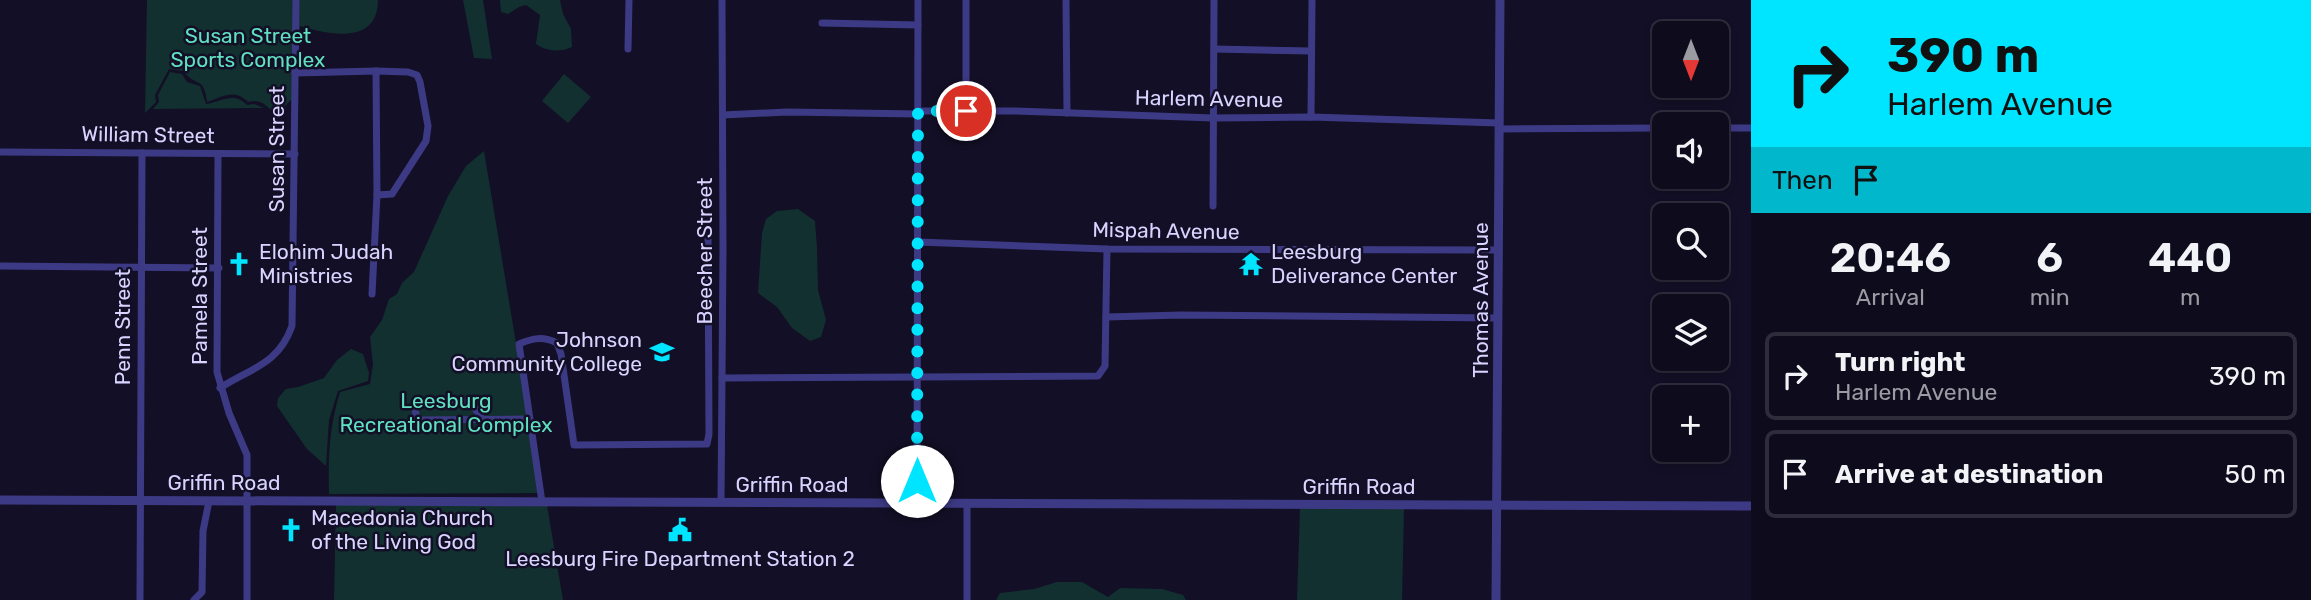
<!DOCTYPE html>
<style>
body{margin:0;font-family:Rubik,sans-serif;background:#171425;color:#f1f3f6;height:100vh;display:flex;flex-direction:column;font-size:26px;white-space:nowrap}
*{box-sizing:border-box;margin:0}
p{font-size:23px;color:#9b9ba3}
.icon{flex:none;width:38px;height:38px;fill:none;stroke:currentColor;stroke-width:2;stroke-linecap:round;stroke-linejoin:round}
.map{position:relative;flex:1;overflow:hidden}
.panel{display:flex;flex-direction:column;background:#0e0b1c;width:560px}
.panel>*{flex:none}
.guide{background:#00e5ff;color:#111;overflow:hidden}
.needle{width:46px;rotate:180deg}
.buttons{position:absolute;left:1652px;top:21px;display:grid;gap:14px}
.buttons a{display:grid;place-items:center;width:77px;height:77px;border-radius:10px;background:#0e0b1c;box-shadow:0 4px 10px #0003,0 0 0 2px #2e2b3b;font-size:35px}
.pin{position:absolute;display:grid;place-items:center;width:60px;height:60px;color:#fff;margin:-30px;border:4px solid #fff;border-radius:50%;box-shadow:0 2px 7px #0007}
.me{position:absolute;width:77px;margin:-38px;rotate:0deg;stroke-linejoin:round;filter:drop-shadow(0 0 5px #0008)}
.turn{display:flex;align-items:center;gap:24px;height:147px;padding:0 21px;font-size:32px}
.turn .icon{width:91px;height:91px;stroke-width:2.5}
.turn b{display:block;font-size:49px;line-height:60px}
.then{display:flex;align-items:center;height:66px;padding:0 21px;background:#0003;gap:14px;font-size:26px}
.eta{display:flex;justify-content:space-evenly;align-items:center;height:119px;text-align:center}
.eta b{font-size:42px;font-weight:600;line-height:49px}
ul{padding:0;list-style:none}
li{display:flex;align-items:center;gap:21px;height:88px;margin:0 14px 10px;padding:0 7px;border:4px solid #2e2b3b;border-radius:10px}
li div{flex:1}
li b{display:block;font-size:26px}
li em{font-style:normal}
main{display:flex;flex:1;min-height:0}
.map>svg:first-child{display:block}
.green{fill:#12302f}
.lines{fill:none;stroke-linecap:round;stroke-linejoin:round}
.minor{stroke:#3d3a85;stroke-width:7}
.tertiary{stroke:#3d3a85;stroke-width:9}
.route{stroke:#00e5ff;stroke-width:12;stroke-dasharray:0 21.6}
.labels{text-anchor:middle;stroke-width:5;stroke-linejoin:round;paint-order:stroke}
.park-label{font-size:21px;fill:#5fe0c0;stroke:#130f26}
.street-label{font-size:21px;fill:#d9d4ff;stroke:#130f26}
.poi-label{font-size:21px;fill:#d9d4ff;stroke:#130f26;text-anchor:start}
</style>
<main>
<div class="map">
<svg width="1751" height="600" viewBox="0 0 1751 600">
<rect width="100%" height="100%" fill="#130f26"/>
<g class="green">
<path d="M147 0H296L295 96 282 109 275 113C266 106 261 98 248 102 235 88 222 97 207 102 204 75 196 88 183 71L169 69 155 95 156 102 145 113Z"/>
<path d="M299 0H378C378 45 329 35 300 26L298 62Z"/>
<polygon points="463,0 483,0 492,59 474,58"/>
<path d="M500 0H560L563 14 571 29 572 47C560 53 546 51 536 44L540 15 526 5 519 7 508 14 501 12Z"/>
<path d="M170 72 182 74 187 82 200 86 206 104C222 102 233 91 247 105L254 104 264 108 153 109 159 102 158 95Z"/>
<polygon points="564,74 591,97 568,123 542,101"/>
<path d="M484 151 541 493 329 494C328 457 329 428 340 392L370 384 373 364 370 337 382 320 389 299 397 294 402 283 414 272 448 196 466 166Z"/>
<polygon points="798,209 815,221 817,248 818,290 826,320 821,337 810,341 792,328 777,307 758,293 762,233 766,219 777,211"/>
<polygon points="351,349 363,354 369,373 368,381 338,391 329,420 326,466 307,449 277,406 278,398 286,389 298,387 324,378 337,360"/>
<polygon points="336,504 547,505 563,600 334,600"/>
<polygon points="1300,508 1404,509 1402,600 1297,600"/>
<polygon points="1057,582 1082,582 1108,597 1120,588 1162,589 1183,595 1186,600 996,600 1000,593 1034,589"/>
</g>
<g class="lines">
<g class="minor">
<polyline points="1066,0 1067,113"/>
<polyline points="822,23 918,25"/>
<polyline points="628,49 629,0"/>
<polyline points="1214,49 1311,51"/>
<polyline points="295,73 376,71 408,72 417,75 420,82 428,126 426,141 392,194 377,195"/>
<polyline points="918,111 1015,111 1213,118 1311,117 1499,123"/>
<polyline points="966,111 966,0"/>
<polyline points="723,115 787,112 918,114"/>
<polyline points="1311,117 1312,0"/>
<polyline points="1717,128 1751,128"/>
<polyline points="1499,129 1664,128"/>
<polyline points="0,152 295,154"/>
<polyline points="218,154 217,372 229,413 247,455 247,600"/>
<polyline points="1213,206 1214,0"/>
<polyline points="918,242 1107,249 1498,250"/>
<polyline points="0,266 219,268"/>
<polyline points="372,294 377,195 376,71"/>
<polyline points="1106,317 1181,315 1498,318"/>
<polyline points="722,378 1098,376 1105,366 1107,249"/>
<path d="M220 388C251 368 278 365 292 326L296 0"/>
<polyline points="482,419 470,401 419,402 415,409 417,420 530,419"/>
<path d="M542 502 519 344C533 338 543 336 557 343L561 354 574 445 707 444 709 434 708 226"/>
<polyline points="721,503 723,250 722,0"/>
<polyline points="917,504 918,0"/>
<polyline points="140,600 142,153"/>
<polyline points="194,600 202,592 203,531 209,501"/>
<polyline points="967,600 967,504"/>
</g>
<g class="tertiary">
<polyline points="0,500 1751,506"/>
<polyline points="1496,600 1500,0"/>
</g>
</g>
<g class="lines">
<polyline class="route" points="917,481 918,111 966,111"/>
</g>
<defs>
<g id="church-bare" transform="scale(1.89)"><path d="M-1.2-6h2.4v3.5h3.3v2.4h-3.3V6h-2.4V-.1h-3.3v-2.4h3.3Z" fill="#00e5ff" stroke="#130f26" stroke-width="2.5" paint-order="stroke"/></g>
<g id="temple-bare" transform="scale(1.89)"><path d="M0-6L5-2H3V0L6.5 2.5H4V6H1.5V3h-3V6H-4V2.5H-6.5L-3 0V-2H-5Z" fill="#00e5ff" stroke="#130f26" stroke-width="2.5" paint-order="stroke"/></g>
<g id="school-bare" transform="scale(1.89)"><path d="M0-5L7-2L0 1L-7-2ZM-4 1L0 2.5L4 1V4Q0 6-4 4Z" fill="#00e5ff" stroke="#130f26" stroke-width="2.5" paint-order="stroke"/></g>
<g id="civic-bare" transform="scale(1.89)"><path d="M-.6-6.5H3V-4.5H.6V-3L4-1V1h2V6H-6V1h2V-1L-.6-3ZM-1.2 2.5V6h2.4V2.5Z" fill="#00e5ff" stroke="#130f26" stroke-width="2.5" paint-order="stroke"/></g>
</defs>
<g fill-rule="evenodd">
<use href="#church-bare" x="239" y="264"/>
<use href="#temple-bare" x="1251" y="264"/>
<use href="#school-bare" x="662" y="352"/>
<use href="#church-bare" x="291" y="530"/>
<use href="#civic-bare" x="680" y="530"/>
</g>
<g class="labels">
<g class="park-label">
<text x="248" y="43">Susan Street<tspan x="248" dy="24">Sports Complex</tspan></text>
<text x="446" y="408">Leesburg<tspan x="446" dy="24">Recreational Complex</tspan></text>
</g>
<g class="street-label">
<text transform="translate(1209 99) rotate(1)" y="7">Harlem Avenue</text>
<text transform="translate(148 135) rotate(1)" y="7">William Street</text>
<text transform="translate(277 149) rotate(-90)" y="7">Susan Street</text>
<text transform="translate(1166 231) rotate(1)" y="7">Mispah Avenue</text>
<text transform="translate(705 251) rotate(-90)" y="7">Beecher Street</text>
<text transform="translate(200 296) rotate(-90)" y="7">Pamela Street</text>
<text transform="translate(1481 300) rotate(-90)" y="7">Thomas Avenue</text>
<text transform="translate(123 327) rotate(-90)" y="7">Penn Street</text>
<text x="224" y="490">Griffin Road</text>
<text x="792" y="492">Griffin Road</text>
<text x="1359" y="494">Griffin Road</text>
</g>
<g class="poi-label">
<text x="259" y="259">Elohim Judah<tspan x="259" dy="24">Ministries</tspan></text>
<text x="1271" y="259">Leesburg<tspan x="1271" dy="24">Deliverance Center</tspan></text>
<text x="642" y="347" text-anchor="end">Johnson<tspan x="642" dy="24">Community College</tspan></text>
<text x="311" y="525">Macedonia Church<tspan x="311" dy="24">of the Living God</tspan></text>
<text x="680" y="566" text-anchor="middle">Leesburg Fire Department Station 2</text>
</g>
</g>
</svg>
<div class="buttons">
<a><svg class="needle" viewBox="-14 -14 28 28"><path d="M0-13l5 13h-10z" fill="#e53935"/><path d="M0 13l5-13h-10z" fill="#9b9ba3"/></svg></a>
<a><svg class="icon" aria-label="sound" viewBox="0 0 24 24"><path d="M4 9h4l5-4v14l-5-4H4zM17 9q2 3 0 6"/></svg></a>
<a><svg class="icon" aria-label="search" viewBox="0 0 24 24"><circle cx="10" cy="10" r="6"/><path d="M15 15l6 6"/></svg></a>
<a><svg class="icon" aria-label="layers" viewBox="0 0 24 24"><path d="M12 4l9 5-9 5-9-5zM3 14l9 5 9-5"/></svg></a>
<a>+</a>
</div>
<div class="pin" style="left:966px;top:111px;background:#d93025"><svg class="icon" aria-label="arrive" viewBox="0 0 24 24"><path d="M6 21V4h12l-3 4 3 4H6"/></svg></div>
<svg class="me" style="left:917px;top:481px" viewBox="-20 -20 40 40"><circle r="19" fill="#fff"/><path d="M0-13L10 11 0 6-10 11z" fill="#00e5ff"/></svg>
</div>
<section class="panel">
<div class="guide">
<div class="turn"><svg class="icon" aria-label="right" viewBox="0 0 24 24"><path d="M7 20v-9h11M14 6l5 5-5 5"/></svg><div><b>390 m</b>Harlem Avenue</div></div>
<div class="then">Then<svg class="icon" aria-label="arrive" viewBox="0 0 24 24"><path d="M6 21V4h12l-3 4 3 4H6"/></svg></div>
</div>
<div class="eta">
<div><b>20:46</b><p>Arrival</p></div>
<div><b>6</b><p>min</p></div>
<div><b>440</b><p>m</p></div>
</div>
<ul>
<li><svg class="icon" aria-label="right" viewBox="0 0 24 24"><path d="M7 20v-9h11M14 6l5 5-5 5"/></svg><div><b>Turn right</b><p>Harlem Avenue</p></div><em>390 m</em></li>
<li><svg class="icon" aria-label="arrive" viewBox="0 0 24 24"><path d="M6 21V4h12l-3 4 3 4H6"/></svg><div><b>Arrive at destination</b></div><em>50 m</em></li>
</ul>
</section>
</main>
